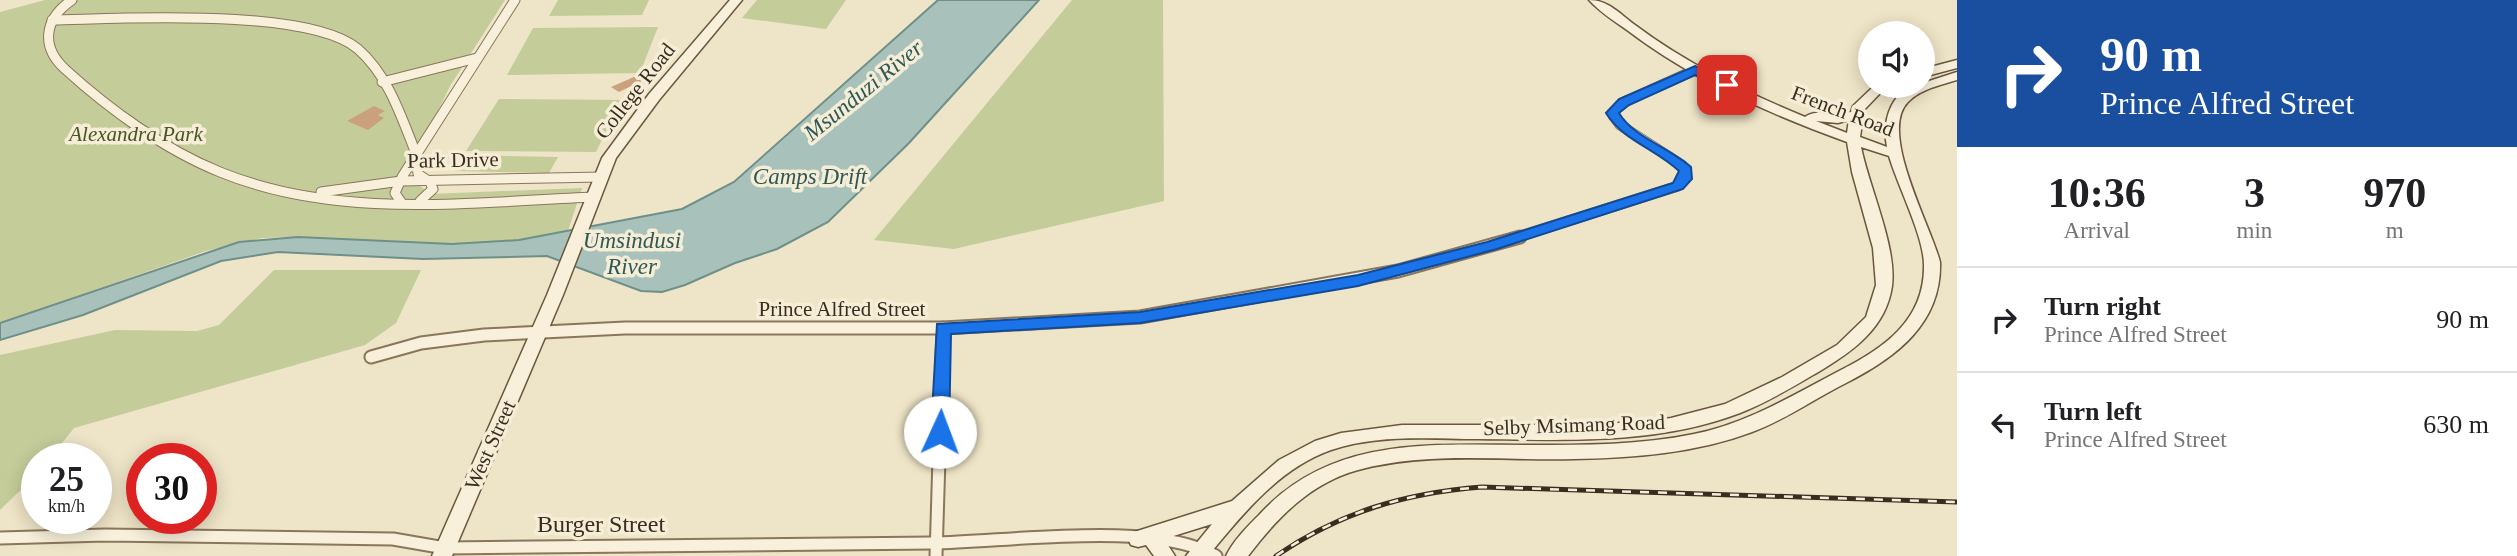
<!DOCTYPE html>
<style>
body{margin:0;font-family:Georgia,serif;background:#f6f6f6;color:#202124;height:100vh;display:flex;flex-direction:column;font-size:26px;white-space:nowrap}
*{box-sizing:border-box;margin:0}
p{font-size:23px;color:#757577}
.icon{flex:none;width:38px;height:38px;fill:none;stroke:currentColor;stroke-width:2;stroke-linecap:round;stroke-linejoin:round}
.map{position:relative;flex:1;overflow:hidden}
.details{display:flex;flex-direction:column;background:#fff;width:560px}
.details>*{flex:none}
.hud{background:#1a4fa0;color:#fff;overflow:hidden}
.fabs{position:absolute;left:1858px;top:21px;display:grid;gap:14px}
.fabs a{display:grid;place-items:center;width:77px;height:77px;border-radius:50%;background:#fff;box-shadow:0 4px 18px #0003;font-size:35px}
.speed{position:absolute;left:21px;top:443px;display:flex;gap:14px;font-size:35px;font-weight:700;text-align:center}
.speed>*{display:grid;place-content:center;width:91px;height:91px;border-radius:50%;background:#fff;box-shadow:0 4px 18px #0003;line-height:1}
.speed small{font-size:18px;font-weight:400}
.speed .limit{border:10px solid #d22;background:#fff;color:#111}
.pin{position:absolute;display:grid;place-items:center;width:60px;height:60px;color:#fff;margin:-30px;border-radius:14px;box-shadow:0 4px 10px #0006}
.me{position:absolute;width:77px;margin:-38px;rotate:2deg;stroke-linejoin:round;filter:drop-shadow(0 0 5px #0008)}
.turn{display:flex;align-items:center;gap:24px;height:147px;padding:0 28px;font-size:32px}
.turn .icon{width:91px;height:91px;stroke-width:2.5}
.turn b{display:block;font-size:49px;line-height:60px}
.eta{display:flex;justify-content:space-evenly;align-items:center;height:119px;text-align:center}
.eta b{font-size:42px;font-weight:600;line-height:49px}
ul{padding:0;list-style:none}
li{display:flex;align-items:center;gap:21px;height:105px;padding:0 28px;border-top:2px solid #e0e0e0}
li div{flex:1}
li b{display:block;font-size:26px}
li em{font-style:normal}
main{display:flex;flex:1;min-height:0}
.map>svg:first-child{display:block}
.green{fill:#c4cc9a}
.water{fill:#a8c2bb;stroke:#6e9089;stroke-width:2}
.building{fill:#cba17d}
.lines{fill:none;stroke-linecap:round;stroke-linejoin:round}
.street-far1-casing{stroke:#89765c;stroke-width:11}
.street-casing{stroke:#89765c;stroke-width:15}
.secondary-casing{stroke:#6b573f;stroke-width:3}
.street-far1{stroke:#f8f0da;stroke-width:9}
.street{stroke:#f8f0da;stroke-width:11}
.secondary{fill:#f8f0da;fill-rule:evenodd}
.rail-casing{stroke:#3a2d20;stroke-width:5}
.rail{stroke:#f5edd6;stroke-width:2.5;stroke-dasharray:9;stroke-linecap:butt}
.route{fill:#1a73e8;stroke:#114b97;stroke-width:2}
.labels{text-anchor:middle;stroke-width:7;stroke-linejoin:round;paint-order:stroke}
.street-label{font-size:21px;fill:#3a2d20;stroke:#f5edd6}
.park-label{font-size:21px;font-style:italic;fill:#485627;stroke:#f5edd6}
.water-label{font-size:23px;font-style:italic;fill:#2f5958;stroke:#f5edd6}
.near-street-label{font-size:24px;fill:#3a2d20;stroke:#f5edd6}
</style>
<main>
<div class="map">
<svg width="1957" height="556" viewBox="0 0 1957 556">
<rect width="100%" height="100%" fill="#eee4c7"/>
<g class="green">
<polygon points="45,0 505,0 450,86 407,175 430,194 582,188 567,234 519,240 452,244 298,237 262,238 206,251 0,323 0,12"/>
<polygon points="558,0 649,0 642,15 549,16"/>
<polygon points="757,0 846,0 826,29 742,18"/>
<polygon points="1072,0 1163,0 1164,201 954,249 874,240"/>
<polygon points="658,27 640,73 507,75 533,28"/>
<polygon points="499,99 621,100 596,152 466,151"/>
<polygon points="466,155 558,157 549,173 455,171"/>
<polygon points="274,270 421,270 396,323 365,345 74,428 50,458 37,458 37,474 0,510 0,355 115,330 197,331 219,325"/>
</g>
<polygon class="water" points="938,0 1039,0 909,143 828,222 777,249 735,263 685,285 662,292 641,291 547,256 423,259 278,252 221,261 83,315 0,340 0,323 239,242 298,237 452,244 519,240 682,209 734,182"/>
<g class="building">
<polygon points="643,73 650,77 619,92 611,87"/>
<polygon points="374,106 385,111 378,115 384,118 368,130 347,121"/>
</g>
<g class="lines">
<g class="street-far1-casing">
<g id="street-far1">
<path d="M72 0C44 19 40 47 66 70 109 109 165 150 220 172 337 220 471 202 594 197"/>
<path d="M52 20C119 19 308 7 358 49 389 76 402 119 417 156"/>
<polyline points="382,82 477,58"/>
<polyline points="416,158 418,174 430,182 433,189 420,201"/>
<polyline points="321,192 401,181 602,177"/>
<polyline points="401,202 395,193 402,177 515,0"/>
<polyline points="1514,238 1678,186 1686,175 1682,165 1620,125 1612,113 1624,102 1695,70"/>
</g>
</g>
<g class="street-casing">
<g id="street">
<polyline points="371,357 421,343 484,335 625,328 943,328 1140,317 1398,271 1520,237"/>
<path d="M0 538 105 535 393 539 445 548C608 546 770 545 933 543 1008 542 1153 520 1216 556"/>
<polyline points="936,556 943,328"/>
</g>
</g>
<g class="secondary-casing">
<g id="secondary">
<polygon points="730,0 742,0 659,100 616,158 563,295 452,556 432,556 547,295 602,158 649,94"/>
<path d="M1589 0C1608 0 1620 14 1635 25 1687 64 1745 92 1805 117 1815 109 1837 115 1851 112L1853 106 1874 86H1887L1864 110 1860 137 1887 147C1882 121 1891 86 1923 86V83L1957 72V80C1941 85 1920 89 1908 102 1878 132 1931 226 1940 262 1942 324 1895 358 1846 383 1814 399 1785 420 1752 432 1696 453 1634 458 1574 459 1503 461 1428 451 1358 470 1310 483 1277 518 1248 556H1226C1233 541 1247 527 1259 515 1332 435 1432 445 1531 445 1585 445 1641 445 1694 434 1748 423 1791 396 1839 371 1883 349 1924 321 1924 267 1925 238 1898 187 1889 156L1861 147C1869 187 1897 247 1892 286 1886 328 1853 351 1820 371 1794 386 1768 402 1740 413 1656 445 1566 440 1478 439 1430 439 1378 434 1331 450 1279 468 1242 515 1208 556H1186L1212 524 1164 539 1175 556H1154L1146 545 1138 547 1131 545 1128 539 1131 533 1232 501 1279 460 1315 441 1341 433 1402 425H1578L1640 422 1671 418 1725 404 1782 377 1837 345 1866 317 1876 285 1873 248 1852 172 1847 142C1769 114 1693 80 1627 30 1614 21 1600 12 1589 0ZM1849 120 1847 133 1816 121 1838 123Z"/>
<polygon points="1957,60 1957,68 1923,77 1923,69"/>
</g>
</g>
<use href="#street-far1" class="street-far1"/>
<use href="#street" class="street"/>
<use href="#secondary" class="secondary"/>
<g class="rail-casing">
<path id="rail" d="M1276 556C1340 512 1405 493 1482 487L1957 502"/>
</g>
<use href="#rail" class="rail"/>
</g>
<path class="route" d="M1695 66 1733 85 1722 88 1695 75 1629 105 1619 113C1633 137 1670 148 1691 167L1692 179 1683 189 1497 249 1358 286 1140 323 951 334 949 432 940 439 931 432 937 324 1140 312 1358 275 1487 242 1673 183 1679 171C1656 149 1622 140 1606 113L1619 99Z"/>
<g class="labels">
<g class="street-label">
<text transform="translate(635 91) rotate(-52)" y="7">College Road</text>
<text transform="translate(1843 111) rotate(21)" y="7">French Road</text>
<text transform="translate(453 160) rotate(-1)" y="7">Park Drive</text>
<text x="842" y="316">Prince Alfred Street</text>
<text transform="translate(1574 425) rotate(-2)" y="7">Selby Msimang Road</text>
<text transform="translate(490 445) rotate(-66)" y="7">West Street</text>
</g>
<g class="park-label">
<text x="136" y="141">Alexandra Park</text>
</g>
<g class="water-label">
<text transform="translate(863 90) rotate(-39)" y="8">Msunduzi River</text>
<text x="810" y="184">Camps Drift</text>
<text x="632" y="248">Umsindusi<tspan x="632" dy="26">River</tspan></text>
</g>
<g class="near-street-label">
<text x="601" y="532">Burger Street</text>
</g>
</g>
</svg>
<div class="fabs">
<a><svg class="icon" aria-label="sound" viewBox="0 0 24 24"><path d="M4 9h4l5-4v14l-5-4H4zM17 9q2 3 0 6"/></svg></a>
</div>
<div class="speed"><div>25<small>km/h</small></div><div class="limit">30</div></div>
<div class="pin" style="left:1727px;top:85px;background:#d93025"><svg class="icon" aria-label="arrive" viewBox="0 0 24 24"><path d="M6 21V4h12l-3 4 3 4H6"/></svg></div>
<svg class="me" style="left:940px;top:432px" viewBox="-20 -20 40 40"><circle r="19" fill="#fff"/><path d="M0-13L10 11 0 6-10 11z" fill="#1a73e8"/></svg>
</div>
<section class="details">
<div class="hud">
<div class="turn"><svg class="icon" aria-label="right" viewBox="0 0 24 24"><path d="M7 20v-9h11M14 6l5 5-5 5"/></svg><div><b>90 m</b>Prince Alfred Street</div></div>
</div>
<div class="eta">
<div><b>10:36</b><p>Arrival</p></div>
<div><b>3</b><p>min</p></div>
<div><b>970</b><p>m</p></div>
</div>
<ul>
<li><svg class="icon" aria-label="right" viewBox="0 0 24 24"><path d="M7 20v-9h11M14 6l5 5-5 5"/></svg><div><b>Turn right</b><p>Prince Alfred Street</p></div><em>90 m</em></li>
<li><svg class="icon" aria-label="left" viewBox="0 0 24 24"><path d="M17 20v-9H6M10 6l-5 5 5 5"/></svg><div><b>Turn left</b><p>Prince Alfred Street</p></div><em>630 m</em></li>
</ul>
</section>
</main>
